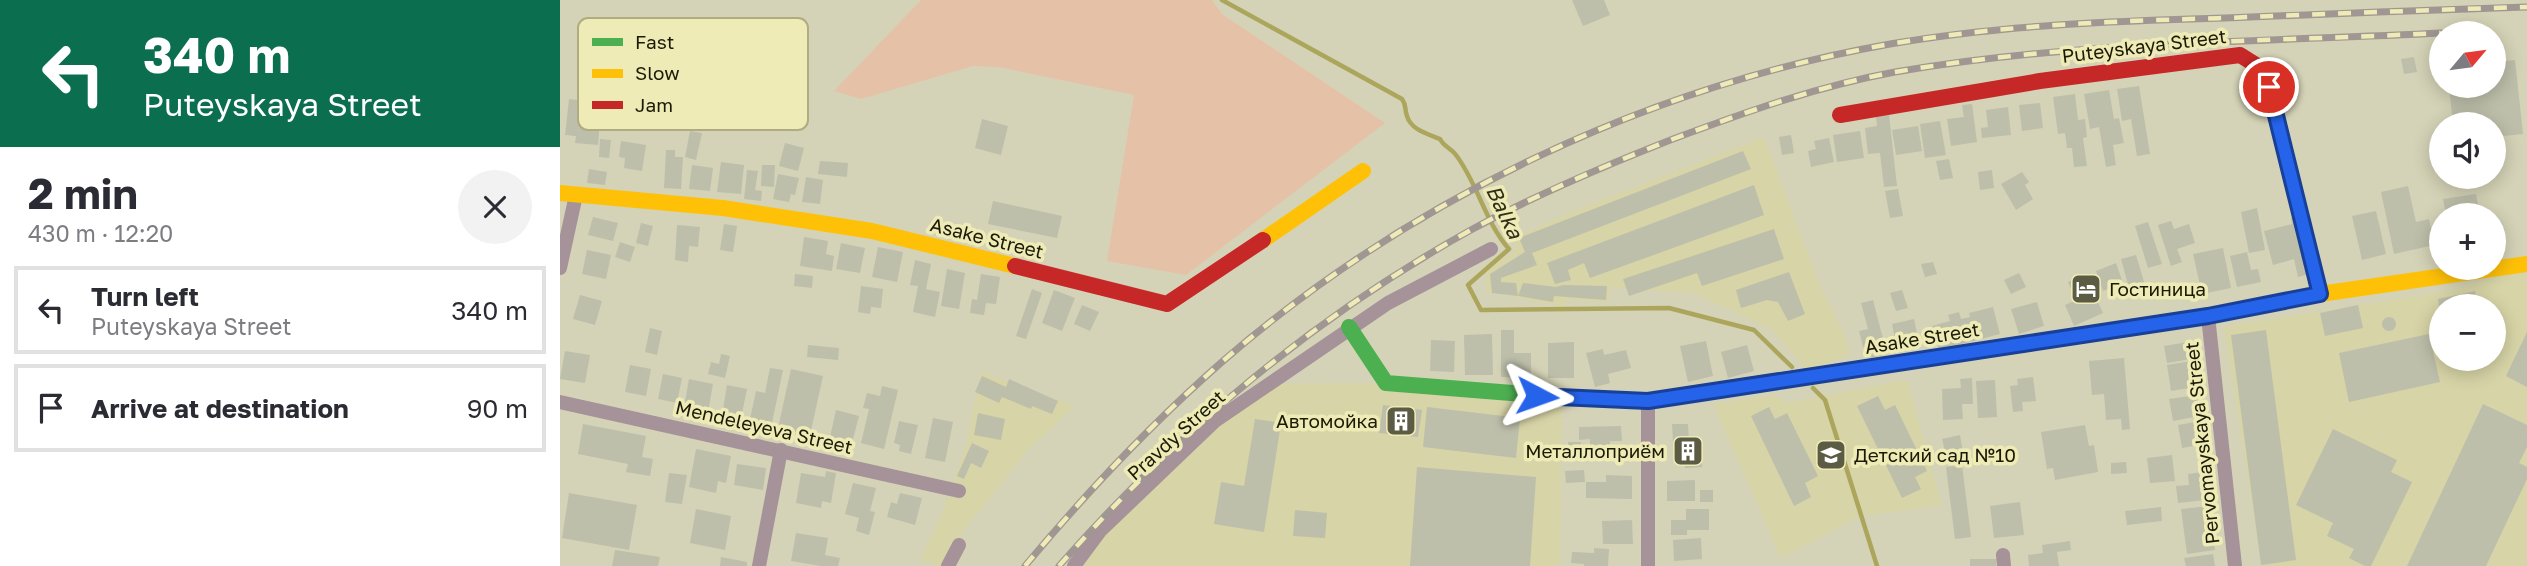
<!DOCTYPE html>
<meta charset="utf-8">
<style>
body{margin:0;font-family:"Golos Text",sans-serif;background:#f2f2f3;color:#2b2b33;height:100vh;display:flex;flex-direction:column;font-size:26px;white-space:nowrap}
*{box-sizing:border-box;margin:0}
p{font-size:23px;color:#7c7c81}
.icon{flex:none;width:38px;height:38px;fill:none;stroke:currentColor;stroke-width:2;stroke-linecap:round;stroke-linejoin:round}
.map{position:relative;flex:1;overflow:hidden}
.side{display:flex;flex-direction:column;background:#fff;width:560px}
.side>*{flex:none}
.banner{background:#0b6e4f;color:#fff;overflow:hidden}
.needle{width:46px;rotate:61deg}
.controls{position:absolute;left:1869px;top:21px;display:grid;gap:14px}
.controls a{display:grid;place-items:center;width:77px;height:77px;border-radius:50%;background:#fff;box-shadow:0 4px 18px #0003;font-size:35px}
.pin{position:absolute;display:grid;place-items:center;width:60px;height:60px;color:#fff;margin:-30px;border:4px solid #fff;border-radius:50%;box-shadow:0 2px 7px #0007}
.me{position:absolute;width:77px;margin:-38px;rotate:94deg;stroke-linejoin:round;filter:drop-shadow(0 0 5px #0008)}
.turn{display:flex;align-items:center;gap:24px;height:147px;padding:0 28px;font-size:32px}
.turn .icon{width:91px;height:91px;stroke-width:2.5}
.turn b{display:block;font-size:49px;line-height:60px}
.round{display:grid;place-items:center;flex:none;width:74px;height:74px;border-radius:37px;background:#f2f2f3}
.headline{display:flex;align-items:center;justify-content:space-between;height:119px;padding:0 28px}
h1{font-size:42px;font-weight:700;line-height:52px}
ul{padding:0;list-style:none}
li{display:flex;align-items:center;gap:21px;height:88px;margin:0 14px 10px;padding:0 14px;border:4px solid #e1e1e2;border-radius:0px}
li div{flex:1}
li b{display:block;font-size:26px}
li em{font-style:normal}
main{display:flex;flex:1;min-height:0}
.map>svg:first-child{display:block}
.built{fill:#d7d4a7;fill-rule:evenodd}
.green{fill:#e5c2a7}
.lines{fill:none;stroke-linecap:round;stroke-linejoin:round}
.stream{stroke:#aca65c;stroke-width:4.5}
.building{fill:#bdbfaa}
.street{stroke:#a69299;stroke-width:14}
.fast{stroke:#4caf50;stroke-width:16}
.slow{stroke:#ffc107;stroke-width:16}
.jam{stroke:#c62828;stroke-width:16}
.rail-casing{stroke:#a19792;stroke-width:7}
.rail{stroke:#eeebb6;stroke-width:4.5;stroke-dasharray:13;stroke-linecap:butt}
.route-casing{stroke:#184099;stroke-width:18}
.route{stroke:#2563eb;stroke-width:12}
.labels{text-anchor:middle;stroke-width:7;stroke-linejoin:round;paint-order:stroke}
.street-label{font-size:19px;fill:#1b1a06;stroke:#eeebb6}
.poi-label{font-size:19px;fill:#1b1a06;stroke:#eeebb6;text-anchor:start}
.water-label{font-size:21px;font-style:italic;fill:#302f1a;stroke:#eeebb6}
.key{fill:#eeebb6;stroke:#afac81;stroke-width:2}
.key-label{font-size:19px;fill:#1b1a06}
</style>
<main>
<section class="side">
<div class="banner">
<div class="turn"><svg class="icon" aria-label="left" viewBox="0 0 24 24"><path d="M17 20v-9H6M10 6l-5 5 5 5"/></svg><div><b>340 m</b>Puteyskaya Street</div></div>
</div>
<div class="headline"><div><h1>2 min</h1><p>430 m · 12:20</p></div><a class="round"><svg class="icon" aria-label="close" viewBox="0 0 24 24"><path d="M6 6l12 12M18 6L6 18"/></svg></a></div>
<ul>
<li><svg class="icon" aria-label="left" viewBox="0 0 24 24"><path d="M17 20v-9H6M10 6l-5 5 5 5"/></svg><div><b>Turn left</b><p>Puteyskaya Street</p></div><em>340 m</em></li>
<li><svg class="icon" aria-label="arrive" viewBox="0 0 24 24"><path d="M6 21V4h12l-3 4 3 4H6"/></svg><div><b>Arrive at destination</b></div><em>90 m</em></li>
</ul>
</section>
<div class="map">
<svg width="1967" height="566" viewBox="0 0 1967 566">
<rect width="100%" height="100%" fill="#d4d3b7"/>
<g class="built">
<polygon points="1204,137 1259,284 1285,336 1290,354 1247,370 1211,329 1133,293 1051,287 1048,302 1006,300 1004,307 926,292 927,269 956,250 954,239 994,219"/>
<path d="M1967 268V566H1702L1664 327 1892 290ZM1881 306H1934V359H1881Z"/>
<polygon points="421,372 515,406 467,451 395,542 381,566 360,560 381,516 406,446"/>
<polygon points="1347,380 1382,505 1301,516 1221,558 1153,404 1215,395 1225,403"/>
<polygon points="826,383 1002,397 1000,566 514,566 540,530 707,384"/>
</g>
<polygon class="green" points="361,0 652,0 662,14 825,123 626,275 547,261 574,95 438,67 413,66 301,99 274,91"/>
<g class="lines">
<g class="stream">
<path d="M662 0 842 99C847 106 844 108 847 116 851 130 868 134 880 139 884 147 891 148 896 155 918 184 925 222 949 249L908 285 921 310 1109 308 1194 330 1232 367"/>
<polyline points="1253,388 1265,400 1317,566"/>
</g>
</g>
<g class="building">
<polygon points="1012,0 1044,0 1050,15 1023,26"/>
<polygon points="1854,57 1857,72 1844,74 1841,59"/>
<polygon points="1955,60 1963,134 1934,137 1934,124 1893,124 1889,86 1934,86 1934,62"/>
<polygon points="1579,86 1590,154 1577,156 1571,119 1562,121 1557,89"/>
<polygon points="1549,90 1554,119 1559,118 1564,143 1553,145 1556,165 1546,167 1539,127 1530,129 1524,94"/>
<polygon points="1515,94 1518,120 1525,119 1527,137 1523,138 1527,166 1514,167 1512,148 1507,148 1505,133 1498,134 1493,97"/>
<polygon points="9,99 35,102 33,120 40,120 38,145 15,143 16,136 5,135"/>
<polygon points="1480,103 1483,128 1462,131 1459,105"/>
<polygon points="1412,104 1417,142 1391,146 1387,119 1404,117 1402,105"/>
<polygon points="1448,107 1451,135 1422,138 1421,128 1428,127 1426,110"/>
<polygon points="1329,115 1337,186 1324,187 1320,153 1308,154 1305,128 1317,126 1316,116"/>
<polygon points="422,119 448,126 441,155 415,148"/>
<polygon points="1380,121 1386,155 1365,158 1360,124"/>
<polygon points="1358,126 1362,151 1336,155 1332,130"/>
<polygon points="130,131 142,133 136,160 125,157"/>
<polygon points="1300,131 1304,158 1277,162 1273,135"/>
<polygon points="1231,135 1234,153 1222,155 1219,137"/>
<polygon points="1269,138 1274,162 1251,167 1248,151 1256,149 1254,141"/>
<polygon points="40,139 51,140 49,158 39,157"/>
<polygon points="61,141 86,145 82,171 64,168 65,158 59,157"/>
<polygon points="225,143 244,148 238,171 219,166"/>
<polygon points="106,150 115,150 115,157 123,157 121,189 104,188"/>
<polygon points="1183,151 1191,169 972,253 977,265 941,278 941,282 956,283 958,296 932,293 930,274 965,252 959,238"/>
<polygon points="1389,159 1393,178 1380,180 1376,161"/>
<polygon points="260,161 288,163 287,177 258,174"/>
<polygon points="161,162 184,165 181,194 157,192"/>
<polygon points="132,165 153,168 150,191 129,189"/>
<polygon points="202,165 215,165 214,187 201,186"/>
<polygon points="29,169 47,172 45,185 27,183"/>
<polygon points="187,170 198,171 195,190 202,191 201,201 184,199"/>
<polygon points="1432,170 1434,188 1420,190 1418,172"/>
<polygon points="1462,172 1469,182 1465,185 1473,199 1456,210 1441,184"/>
<polygon points="218,174 239,178 235,195 231,194 229,202 213,199"/>
<polygon points="246,177 263,180 260,204 242,202"/>
<polygon points="1194,185 1204,215 1030,278 1024,263 1008,270 1011,280 995,284 987,263"/>
<polygon points="1848,186 1856,222 1869,219 1874,245 1834,254 1821,192"/>
<polygon points="1338,189 1343,216 1330,218 1325,191"/>
<polygon points="1916,194 1920,215 1886,215 1883,199"/>
<polygon points="433,201 502,216 497,238 428,224"/>
<polygon points="1697,208 1705,250 1689,253 1681,212"/>
<polygon points="1816,211 1826,254 1802,260 1792,216"/>
<polygon points="1738,216 1753,273 1738,277 1734,259 1713,265 1704,231 1732,224 1731,218"/>
<polygon points="33,217 58,223 53,241 28,235"/>
<polygon points="1611,221 1614,229 1629,224 1635,243 1617,249 1622,262 1611,266 1598,225"/>
<polygon points="1588,222 1602,264 1588,268 1575,226"/>
<polygon points="81,223 93,226 88,246 76,243"/>
<polygon points="164,224 177,226 173,252 160,250"/>
<polygon points="117,225 140,227 138,247 129,246 128,262 115,260"/>
<polygon points="1214,229 1224,259 1142,286 1137,273 1069,296 1063,279"/>
<polygon points="244,237 268,241 266,254 274,256 272,271 240,266"/>
<polygon points="60,242 75,247 70,262 55,257"/>
<polygon points="281,243 305,248 300,273 276,269"/>
<polygon points="318,247 343,252 337,282 312,277"/>
<polygon points="1663,248 1671,288 1642,294 1633,254"/>
<polygon points="27,250 51,255 46,279 22,274"/>
<polygon points="1687,252 1691,270 1698,269 1701,282 1677,287 1670,256"/>
<polygon points="1576,255 1588,295 1572,299 1561,259"/>
<polygon points="355,260 371,264 366,289 380,292 375,317 353,312 358,286 350,285"/>
<polygon points="1373,262 1377,274 1365,277 1361,264"/>
<polygon points="1556,263 1563,283 1543,291 1536,271"/>
<polygon points="387,269 405,273 399,309 381,306"/>
<polygon points="1229,272 1245,314 1228,321 1218,302 1207,300 1181,308 1176,290"/>
<polygon points="1459,273 1466,287 1451,294 1444,280"/>
<polygon points="235,274 253,276 252,288 234,286"/>
<polygon points="421,274 440,277 436,304 426,303 424,315 410,313 412,299 417,300"/>
<polygon points="1525,274 1543,313 1514,326 1505,305 1516,300 1508,282"/>
<polygon points="963,283 996,287 1003,285 1047,286 1046,300 994,296 993,302 958,296"/>
<polygon points="301,286 323,289 321,308 311,307 310,314 298,312"/>
<polygon points="472,289 482,293 466,339 456,336"/>
<polygon points="494,290 515,298 502,331 482,323"/>
<polygon points="1342,290 1348,308 1336,311 1330,293"/>
<polygon points="1915,291 1918,306 1879,306 1878,299"/>
<polygon points="20,295 42,301 35,325 13,319"/>
<polygon points="1313,300 1327,354 1311,358 1308,346 1303,347 1299,331 1308,329 1301,303"/>
<polygon points="1477,302 1484,326 1459,334 1451,309"/>
<polygon points="522,305 539,312 530,331 514,324"/>
<polygon points="1798,305 1803,328 1765,336 1760,313"/>
<polygon points="1433,307 1440,334 1379,350 1372,326 1390,321 1388,315 1399,312 1401,319 1410,317 1409,313"/>
<circle cx="1829" cy="324" r="7"/>
<polygon points="1354,319 1359,343 1337,348 1332,324"/>
<polygon points="90,328 102,331 97,355 85,352"/>
<polygon points="941,330 954,330 954,353 971,353 971,377 941,377"/>
<polygon points="1706,330 1736,560 1701,565 1671,335"/>
<polygon points="1967,332 1967,387 1946,376"/>
<polygon points="932,334 933,375 905,375 904,335"/>
<polygon points="1869,334 1880,382 1789,402 1779,353"/>
<polygon points="871,340 895,341 894,372 870,371"/>
<polygon points="1146,341 1153,376 1128,382 1120,346"/>
<polygon points="1014,342 1014,378 988,378 988,343"/>
<polygon points="1628,342 1631,359 1607,363 1604,346"/>
<polygon points="248,345 279,348 278,360 247,357"/>
<polygon points="1187,345 1194,371 1168,378 1161,352"/>
<polygon points="1043,349 1044,355 1066,350 1071,368 1048,374 1050,383 1035,387 1026,353"/>
<polygon points="5,351 30,355 25,383 0,379"/>
<polygon points="161,354 170,356 165,378 148,374 151,362 159,364"/>
<polygon points="1564,358 1570,429 1562,430 1561,419 1546,420 1544,394 1532,395 1529,361"/>
<polygon points="1632,361 1636,387 1611,391 1607,365"/>
<polygon points="70,365 91,369 86,396 65,392"/>
<polygon points="210,368 223,370 212,423 190,419 196,391 205,393"/>
<polygon points="231,369 263,376 250,435 218,428"/>
<polygon points="103,374 122,378 117,403 98,399"/>
<polygon points="422,376 446,387 449,379 498,401 492,414 472,406 471,409 442,397 439,403 415,392"/>
<polygon points="1473,377 1476,401 1462,402 1463,411 1453,412 1450,386 1458,385 1457,379"/>
<polygon points="1412,378 1413,404 1402,404 1403,419 1383,420 1382,389 1401,388 1400,379"/>
<polygon points="129,379 153,384 148,412 124,408"/>
<polygon points="1435,380 1437,417 1418,418 1416,381"/>
<polygon points="167,385 187,389 181,418 162,415"/>
<polygon points="322,386 338,390 324,449 301,443 309,409 303,408 307,393 320,396"/>
<polygon points="1637,395 1640,416 1613,421 1609,399"/>
<polygon points="1318,396 1325,410 1335,405 1367,471 1355,477 1361,489 1342,498 1297,406"/>
<polygon points="1923,404 1967,425 1967,447 1959,463 1967,467 1967,479 1926,566 1847,566"/>
<polygon points="823,405 862,410 858,437 819,433"/>
<polygon points="867,407 960,418 956,458 863,447"/>
<polygon points="1209,407 1215,419 1227,413 1258,476 1245,483 1251,497 1234,506 1191,416"/>
<polygon points="276,410 299,416 292,443 270,437"/>
<polygon points="418,413 445,419 441,440 414,435"/>
<polygon points="373,418 393,422 385,462 365,458"/>
<polygon points="695,419 721,423 704,532 654,524 661,482 684,486"/>
<polygon points="339,421 358,425 351,454 339,451 340,445 334,443"/>
<polygon points="1641,421 1645,444 1622,448 1618,425"/>
<polygon points="23,424 86,436 82,457 93,459 90,476 66,472 68,464 18,454"/>
<polygon points="1112,424 1128,424 1129,442 1140,441 1142,467 1125,468 1124,459 1114,460"/>
<polygon points="1525,425 1529,446 1534,445 1538,472 1495,480 1493,468 1487,469 1481,432"/>
<polygon points="1061,426 1062,441 1050,441 1050,451 1030,452 1030,439 1019,440 1019,427"/>
<polygon points="1773,429 1837,460 1831,472 1852,482 1811,566 1805,566 1789,558 1794,549 1767,536 1773,523 1736,505"/>
<polygon points="1400,435 1403,453 1386,456 1382,439"/>
<polygon points="1008,442 1021,442 1021,457 1009,458"/>
<polygon points="412,443 429,451 421,468 411,463 404,479 397,476"/>
<polygon points="136,449 171,456 166,483 158,481 156,493 129,487"/>
<polygon points="1612,455 1615,481 1590,483 1587,458"/>
<polygon points="1566,462 1567,473 1551,474 1551,463"/>
<polygon points="177,464 206,468 203,490 174,485"/>
<polygon points="1402,465 1411,537 1395,539 1386,467"/>
<polygon points="857,467 976,477 970,566 850,566"/>
<polygon points="1024,470 1025,482 1006,483 1005,471"/>
<polygon points="266,471 276,473 271,503 262,501 261,508 236,503 241,473 265,477"/>
<polygon points="1642,472 1645,500 1618,503 1616,486 1629,485 1628,474"/>
<polygon points="109,473 127,475 122,504 105,502"/>
<polygon points="1046,475 1072,476 1072,499 1026,498 1026,482 1046,482"/>
<polygon points="1135,480 1135,501 1107,501 1107,481"/>
<polygon points="293,483 316,488 310,511 315,512 309,535 296,531 299,518 285,514"/>
<rect x="1140" y="490" width="13" height="12"/>
<polygon points="9,493 77,505 69,550 2,538"/>
<polygon points="340,493 362,498 355,525 327,517 331,502 337,504"/>
<polygon points="1460,502 1464,535 1434,538 1430,506"/>
<polygon points="1649,506 1655,550 1627,554 1621,509"/>
<polygon points="1601,507 1602,521 1567,525 1565,511"/>
<polygon points="136,509 171,516 165,550 130,543"/>
<polygon points="1126,509 1149,509 1149,530 1127,530 1127,535 1111,535 1111,520 1126,520"/>
<polygon points="735,510 767,513 765,538 733,536"/>
<polygon points="1072,520 1073,544 1043,544 1042,521"/>
<polygon points="236,533 268,538 265,555 280,558 278,566 261,566 231,561"/>
<polygon points="1141,538 1142,559 1114,561 1113,540"/>
<polygon points="1510,541 1511,550 1497,552 1499,566 1469,566 1468,555 1483,553 1482,545"/>
<polygon points="1034,548 1049,549 1048,566 1024,566 1024,564 1011,563 1012,552 1034,553"/>
<polygon points="55,550 100,557 98,566 52,566"/>
<polygon points="1653,554 1655,566 1626,566 1624,558"/>
<polygon points="161,557 187,562 187,566 160,566"/>
<rect x="1410" y="559" width="26" height="7"/>
</g>
<g class="lines">
<g class="street">
<polyline points="0,268 16,195"/>
<polyline points="1648,316 1675,566"/>
<polyline points="0,402 399,491"/>
<polyline points="1443,555 1444,566"/>
<polyline points="199,566 221,450"/>
<polyline points="388,566 399,545"/>
<polyline points="514,566 540,531 655,421 828,303 931,249"/>
<polyline points="1088,566 1088,401"/>
</g>
<polyline class="fast" points="789,327 826,383 1002,397 1088,401 1191,385"/>
<g class="slow">
<polyline points="0,193 163,208 312,231 455,266"/>
<polyline points="1738,204 1760,294"/>
<polyline points="703,240 803,171"/>
<polyline points="1578,327 1648,316 1760,294 1967,264"/>
</g>
<g class="jam">
<polyline points="1280,115 1480,81 1680,55 1696,65 1709,87 1738,204"/>
<polyline points="455,266 607,304 703,240"/>
<polyline points="1191,385 1578,327"/>
</g>
<g class="rail-casing">
<g id="rail">
<path d="M465 566C526 493 591 424 663 361 850 199 1086 87 1330 44 1441 25 1553 21 1665 18 1766 14 1866 10 1967 7"/>
<path d="M499 566C617 432 753 318 909 231 975 195 1044 166 1113 139 1186 112 1258 86 1335 72 1515 41 1699 42 1881 33"/>
</g>
</g>
<use href="#rail" class="rail"/>
</g>
<g class="lines">
<g class="route-casing">
<polyline id="route" points="977,396 1088,401 1648,316 1760,294 1709,87"/>
</g>
<use href="#route" class="route"/>
</g>
<defs>
<g id="hotel-square" transform="scale(1.575)"><rect x="-9" y="-9" width="18" height="18" rx="4" fill="#5c5b44" stroke="#eeebb6"/><path d="M-6-4.5h1.5V1H6V5H4.5V3h-9V5H-6ZM-4 0a1.8 1.8 0 1 1 3.6 0ZM.5 0V-2.5h3Q6-2.5 6 0Z" fill="#fff"/></g>
<g id="building-square" transform="scale(1.575)"><rect x="-9" y="-9" width="18" height="18" rx="4" fill="#5c5b44" stroke="#eeebb6"/><path d="M-4-6H4V6H1V3H-1V6H-4ZM-2.5-4.3h1.7v1.8h-1.7ZM.8-4.3h1.7v1.8H.8ZM-2.5-1h1.7V.8h-1.7ZM.8-1h1.7V.8H.8Z" fill="#fff"/></g>
<g id="school-square" transform="scale(1.575)"><rect x="-9" y="-9" width="18" height="18" rx="4" fill="#5c5b44" stroke="#eeebb6"/><path d="M0-5L7-2L0 1L-7-2ZM-4 1L0 2.5L4 1V4Q0 6-4 4Z" fill="#fff"/></g>
</defs>
<g fill-rule="evenodd">
<use href="#hotel-square" x="1526" y="289"/>
<use href="#building-square" x="841" y="421"/>
<use href="#building-square" x="1128" y="451"/>
<use href="#school-square" x="1271" y="455"/>
</g>
<g class="labels">
<g class="street-label">
<text transform="translate(1584 46) rotate(-7)" y="7">Puteyskaya Street</text>
<text transform="translate(427 238) rotate(14)" y="7">Asake Street</text>
<text transform="translate(1362 338) rotate(-9)" y="7">Asake Street</text>
<text transform="translate(204 427) rotate(13)" y="7">Mendeleyeva Street</text>
<text transform="translate(616 435) rotate(-42)" y="7">Pravdy Street</text>
<text transform="translate(1642 443) rotate(-96)" y="7">Pervomayskaya Street</text>
</g>
<g class="poi-label">
<text x="1549" y="296">Гостиница</text>
<text x="818" y="428" text-anchor="end">Автомойка</text>
<text x="1105" y="458" text-anchor="end">Металлоприём</text>
<text x="1294" y="462">Детский сад №10</text>
</g>
<g class="water-label">
<text transform="translate(944 212) rotate(64)" y="7">Balka</text>
</g>
</g>
<rect x="18" y="18" width="230" height="112" rx="10" class="key"/>
<rect x="32" y="38" width="31" height="8" fill="#4caf50"/>
<rect x="32" y="69" width="31" height="9" fill="#ffc107"/>
<rect x="32" y="101" width="31" height="8" fill="#c62828"/>
<g class="key-label">
<text x="75" y="49">Fast</text>
<text x="75" y="80">Slow</text>
<text x="75" y="112">Jam</text>
</g>
</svg>
<div class="controls">
<a><svg class="needle" viewBox="-14 -14 28 28"><path d="M0-13l5 13h-10z" fill="#e53935"/><path d="M0 13l5-13h-10z" fill="#7c7c81"/></svg></a>
<a><svg class="icon" aria-label="sound" viewBox="0 0 24 24"><path d="M4 9h4l5-4v14l-5-4H4zM17 9q2 3 0 6"/></svg></a>
<a>+</a>
<a>−</a>
</div>
<div class="pin" style="left:1709px;top:87px;background:#d93025"><svg class="icon" aria-label="arrive" viewBox="0 0 24 24"><path d="M6 21V4h12l-3 4 3 4H6"/></svg></div>
<svg class="me" style="left:977px;top:396px" viewBox="-20 -20 40 40"><path d="M0-17L14 15 0 8-14 15z" fill="#2563eb" stroke="#fff" stroke-width="4"/></svg>
</div>
</main>
